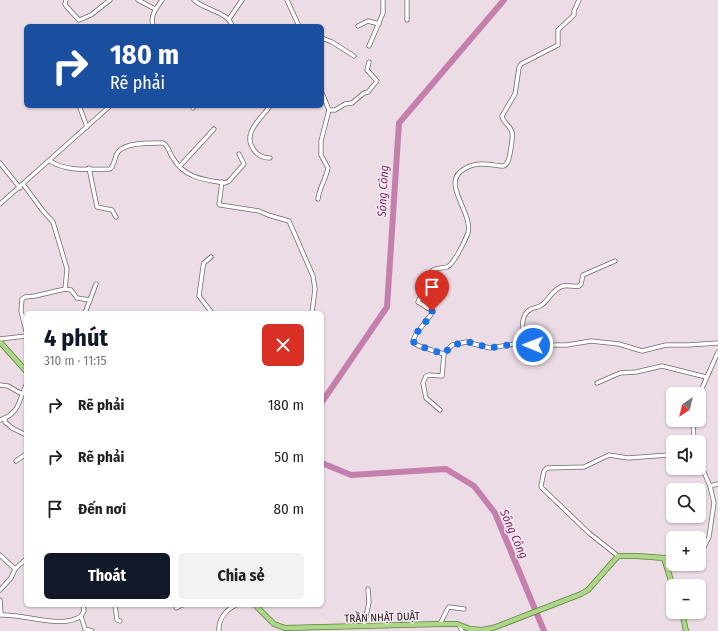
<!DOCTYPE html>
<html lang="vi">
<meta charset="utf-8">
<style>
body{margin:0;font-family:"Fira Sans Condensed",sans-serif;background:#f2f2f2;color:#222;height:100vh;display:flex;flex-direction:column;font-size:15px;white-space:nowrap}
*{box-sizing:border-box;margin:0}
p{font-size:13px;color:#767676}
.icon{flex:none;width:22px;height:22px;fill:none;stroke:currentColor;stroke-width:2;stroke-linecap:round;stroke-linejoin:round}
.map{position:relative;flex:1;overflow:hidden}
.sheet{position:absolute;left:24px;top:311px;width:300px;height:296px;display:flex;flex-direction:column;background:#fff;border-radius:6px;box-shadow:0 1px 3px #0004}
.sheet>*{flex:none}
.top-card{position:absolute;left:24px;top:24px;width:300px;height:84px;border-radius:6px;box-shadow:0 1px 3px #0004;background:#1a4fa0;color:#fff;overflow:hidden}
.needle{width:26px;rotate:215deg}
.buttons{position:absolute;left:666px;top:387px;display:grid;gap:8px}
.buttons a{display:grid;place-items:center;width:40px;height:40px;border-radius:6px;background:#fff;box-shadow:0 1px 3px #0004;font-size:20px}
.pin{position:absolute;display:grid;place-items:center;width:34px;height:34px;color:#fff;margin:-41px -17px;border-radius:50% 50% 50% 0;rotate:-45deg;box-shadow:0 0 4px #0007}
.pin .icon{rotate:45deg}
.me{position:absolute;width:44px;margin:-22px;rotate:271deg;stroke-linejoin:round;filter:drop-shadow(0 0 3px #0008)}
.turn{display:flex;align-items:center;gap:14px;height:84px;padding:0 20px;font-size:18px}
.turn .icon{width:52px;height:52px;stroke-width:2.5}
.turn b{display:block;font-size:28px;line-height:34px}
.round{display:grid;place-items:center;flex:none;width:42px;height:42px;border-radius:6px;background:#f2f2f2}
.summary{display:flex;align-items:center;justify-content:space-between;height:68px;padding:0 20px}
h1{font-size:24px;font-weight:700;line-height:30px;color:#111827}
.button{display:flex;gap:8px;margin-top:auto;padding:8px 20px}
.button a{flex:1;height:46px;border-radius:6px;background:#111827;color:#fff;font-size:16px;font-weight:700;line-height:46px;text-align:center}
.button a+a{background:#f2f2f2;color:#222}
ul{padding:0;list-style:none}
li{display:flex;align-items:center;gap:12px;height:52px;padding:0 20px}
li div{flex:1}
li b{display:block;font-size:15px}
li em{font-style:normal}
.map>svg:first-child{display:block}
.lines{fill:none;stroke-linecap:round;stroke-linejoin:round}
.river{stroke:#c47fac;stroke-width:6}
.minor-casing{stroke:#74676f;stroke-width:5}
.major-casing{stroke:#5a8535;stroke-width:6}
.minor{stroke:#fff;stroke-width:3.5}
.major{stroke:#add68b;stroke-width:4.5}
.route{stroke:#1a73e8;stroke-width:7;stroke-dasharray:0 12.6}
.labels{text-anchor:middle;stroke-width:3;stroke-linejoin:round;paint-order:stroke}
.street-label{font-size:11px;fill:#262023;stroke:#f9eaf3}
.water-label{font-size:12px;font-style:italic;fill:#7c2a64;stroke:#f9eaf3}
</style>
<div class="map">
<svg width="718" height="631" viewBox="0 0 718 631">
<rect width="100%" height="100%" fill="#ecdce5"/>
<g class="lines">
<g class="river">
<polyline points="322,402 387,307 399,123 504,0"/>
<polyline points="322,463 351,475 446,469 474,486 495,513 544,631"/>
</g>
<g class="minor-casing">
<g id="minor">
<polyline points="66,0 65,4 66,6 79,20 91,15 110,0"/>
<polyline points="138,0 155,9"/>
<path d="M194 0C204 10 229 12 232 26"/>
<polyline points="287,0 299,26"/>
<polyline points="407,0 407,20"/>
<polyline points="229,19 242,0"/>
<path d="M153 26C150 15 156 9 162 0"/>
<polyline points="358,26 368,21 379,24"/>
<polyline points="322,38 332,42 354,56"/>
<polyline points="369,46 383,13 383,0"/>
<polyline points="192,106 193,108"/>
<polyline points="80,108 87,127"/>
<polyline points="329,110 335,110 345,104 352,103 364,93 368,92 377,81 367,70 369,62"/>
<path d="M270 158C263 158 258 156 254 150 241 133 262 118 270 106"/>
<path d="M50 161C67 172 90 169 110 169 115 165 114 157 118 152 125 142 152 143 163 143 169 146 169 153 173 158 184 178 205 180 225 183L229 181 244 164 239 154"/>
<polyline points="0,163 20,188"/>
<polyline points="180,166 214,129"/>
<polyline points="89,168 97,207 112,210 116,217"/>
<polyline points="222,182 219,204 220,205 259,211 268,215 289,221 313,276 315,289 312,313"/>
<polyline points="23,184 43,211 53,222 67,269 65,289"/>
<path d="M318 199C319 188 326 179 328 168L321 155V141L329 110 322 93"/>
<polyline points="0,204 110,106"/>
<polyline points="211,257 204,263 203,267 199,296 212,313"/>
<polyline points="85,313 96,284"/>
<polyline points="26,331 21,311 22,299 25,297 35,296 65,289 71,290 77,298 90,300"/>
<polyline points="0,339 26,336"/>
<path d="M523 343C523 333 519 315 531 309 535 307 539 308 543 304 550 298 553 289 563 286 569 285 574 287 579 286L581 284 583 275 615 261"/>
<path d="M444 354 419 346 415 344 413 341 416 334 433 312 431 310 418 302 432 271C437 267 441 269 447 267 454 264 465 241 468 233 473 214 444 186 460 172 474 161 485 164 501 166 504 166 505 166 507 163 510 159 513 137 512 132 510 125 503 123 502 116L515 94 519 68 521 64 558 45V30L574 15V11L579 0"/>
<polyline points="597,383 620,373 636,372 662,366 706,377"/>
<polyline points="0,385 8,386 22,394"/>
<polyline points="699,395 718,352"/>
<polyline points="440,410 426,398 423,383 426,376 429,375 442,376 444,354 452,345 466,342 490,348 521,343 536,345 567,345 591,341 619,344 642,351 666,345 688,345 718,343"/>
<polyline points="5,418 5,422 12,428 26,435"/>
<path d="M0 420C20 413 18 402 26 385"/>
<polyline points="693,420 694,442"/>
<polyline points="16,461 26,454"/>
<polyline points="699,461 710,486 714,503 709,537 704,547 699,549"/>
<polyline points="710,486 718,484"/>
<polyline points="0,555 15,569"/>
<polyline points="618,556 589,533 542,488 541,486 544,471 547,468 584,467 609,455 628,458 668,455 673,453"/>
<polyline points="664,558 673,556"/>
<polyline points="0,590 11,578 15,569 26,559"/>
<polyline points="0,600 1,614"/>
<polyline points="115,605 117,620 120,621"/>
<polyline points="176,608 182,605"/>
<path d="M0 615C22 613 62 630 81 616L84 611 83 605"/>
<polyline points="81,616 85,629 92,631"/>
<polyline points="440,624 448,608 449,607 464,609"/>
<polyline points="459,625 462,631"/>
<polyline points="364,626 369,602 368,589"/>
<path d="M219 631C218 619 226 610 236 605"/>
</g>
</g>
<g class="major-casing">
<g id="major">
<polyline points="0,342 26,371"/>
<polyline points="255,605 274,624 285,628 440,624 457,624 470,629 482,630 493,628 581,594 588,590 618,556 637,556 664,558 673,587"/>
<polyline points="682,612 686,631"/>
</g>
</g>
<use href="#minor" class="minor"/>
<use href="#major" class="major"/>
</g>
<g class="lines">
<polyline class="route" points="432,311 432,314 418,331 413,341 415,344 419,346 444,354 452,345 469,342 490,348 520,343 533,345"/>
</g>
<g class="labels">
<g class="street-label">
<text transform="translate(382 617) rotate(-2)" y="4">TRẦN NHẬT DUẬT</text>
</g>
<g class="water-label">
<text transform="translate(383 191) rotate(-87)" y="4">Sông Công</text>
<text transform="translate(514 534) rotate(66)" y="4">Sông Công</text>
</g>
</g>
</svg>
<div class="buttons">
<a><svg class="needle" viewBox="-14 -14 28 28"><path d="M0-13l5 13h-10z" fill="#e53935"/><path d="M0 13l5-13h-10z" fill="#767676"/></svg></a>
<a><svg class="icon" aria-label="sound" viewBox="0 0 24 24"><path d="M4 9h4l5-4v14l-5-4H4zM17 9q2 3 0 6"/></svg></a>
<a><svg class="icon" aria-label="search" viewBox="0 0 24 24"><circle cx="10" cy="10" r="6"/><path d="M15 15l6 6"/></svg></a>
<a>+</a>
<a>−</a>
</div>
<div class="pin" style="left:432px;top:311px;background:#d93025"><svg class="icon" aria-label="arrive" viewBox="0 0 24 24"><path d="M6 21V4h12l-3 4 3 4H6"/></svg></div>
<svg class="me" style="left:533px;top:345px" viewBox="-20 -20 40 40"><circle r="17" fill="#1a73e8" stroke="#fff" stroke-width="3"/><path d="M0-11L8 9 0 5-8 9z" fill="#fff"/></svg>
<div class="top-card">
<div class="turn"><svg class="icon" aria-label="right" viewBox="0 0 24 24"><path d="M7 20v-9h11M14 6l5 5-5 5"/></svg><div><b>180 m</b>Rẽ phải</div></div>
</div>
<section class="sheet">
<div class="summary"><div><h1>4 phút</h1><p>310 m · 11:15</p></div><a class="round" style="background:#d93025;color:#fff"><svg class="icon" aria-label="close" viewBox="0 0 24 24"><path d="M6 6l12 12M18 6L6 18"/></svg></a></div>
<ul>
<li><svg class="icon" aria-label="right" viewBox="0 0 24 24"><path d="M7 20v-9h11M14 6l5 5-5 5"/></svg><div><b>Rẽ phải</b></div><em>180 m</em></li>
<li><svg class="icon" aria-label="right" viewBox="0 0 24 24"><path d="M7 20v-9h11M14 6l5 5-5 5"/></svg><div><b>Rẽ phải</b></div><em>50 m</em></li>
<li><svg class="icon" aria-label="arrive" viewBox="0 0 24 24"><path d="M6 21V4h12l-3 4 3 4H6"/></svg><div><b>Đến nơi</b></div><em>80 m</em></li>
</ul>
<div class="button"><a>Thoát</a><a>Chia sẻ</a></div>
</section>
</div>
